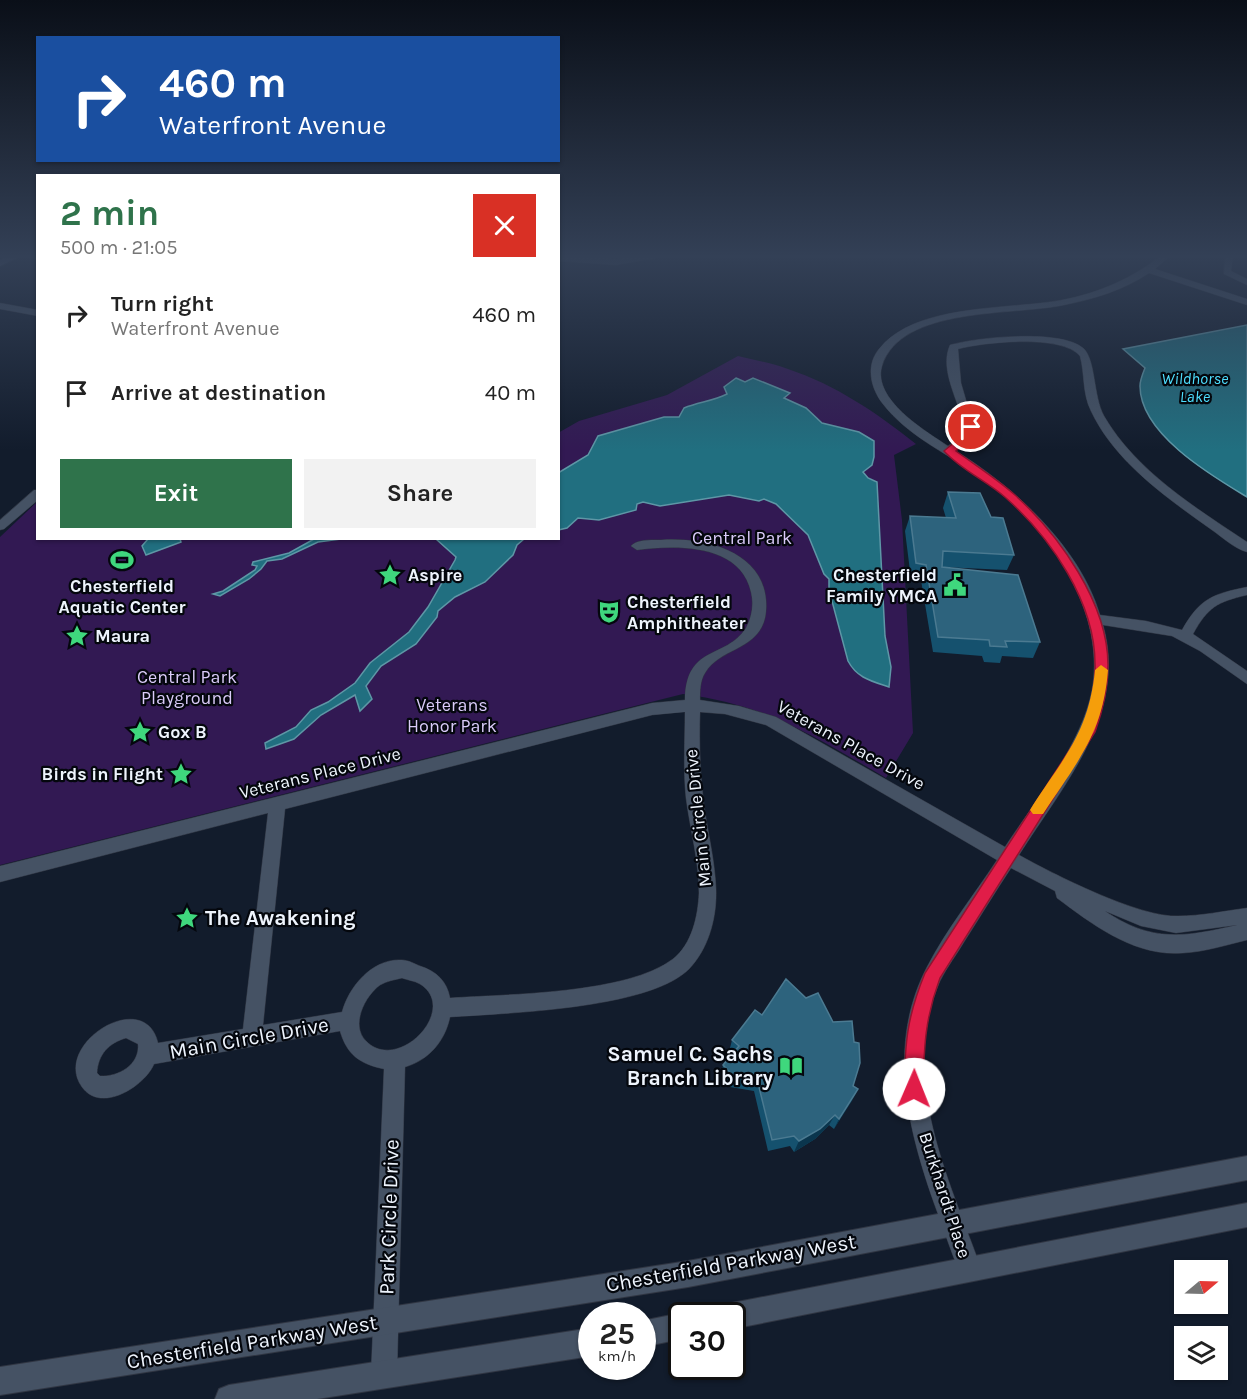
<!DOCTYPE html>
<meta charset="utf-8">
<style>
body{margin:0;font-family:Karla,sans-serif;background:#f2f2f2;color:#222;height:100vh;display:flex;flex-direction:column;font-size:22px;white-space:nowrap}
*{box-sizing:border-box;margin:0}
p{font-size:20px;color:#767676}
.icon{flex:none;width:33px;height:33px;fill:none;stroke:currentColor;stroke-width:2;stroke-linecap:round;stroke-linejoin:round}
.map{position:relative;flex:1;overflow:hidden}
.panel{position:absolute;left:36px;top:174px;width:524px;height:366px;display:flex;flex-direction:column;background:#fff;border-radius:0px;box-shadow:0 2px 4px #0004}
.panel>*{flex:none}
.banner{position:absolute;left:36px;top:36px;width:524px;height:126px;border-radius:0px;box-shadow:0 2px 4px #0004;background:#1a4fa0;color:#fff;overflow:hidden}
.needle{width:39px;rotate:71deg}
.fabs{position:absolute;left:1174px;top:1260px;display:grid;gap:12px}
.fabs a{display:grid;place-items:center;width:54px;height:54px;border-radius:0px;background:#fff;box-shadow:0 2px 4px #0004;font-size:30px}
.speed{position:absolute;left:578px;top:1302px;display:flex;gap:12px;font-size:30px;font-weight:700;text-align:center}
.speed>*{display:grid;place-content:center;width:78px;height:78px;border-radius:50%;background:#fff;box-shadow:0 2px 4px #0004;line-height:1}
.speed small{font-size:15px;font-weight:400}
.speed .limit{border:3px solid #111;border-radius:9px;background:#fff;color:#111}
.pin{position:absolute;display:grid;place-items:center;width:51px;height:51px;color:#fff;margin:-26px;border:3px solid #fff;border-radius:50%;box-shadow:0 2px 6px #0007}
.me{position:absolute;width:66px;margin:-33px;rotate:1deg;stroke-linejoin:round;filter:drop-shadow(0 0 4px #0008)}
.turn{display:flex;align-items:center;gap:21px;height:126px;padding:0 24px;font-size:27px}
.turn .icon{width:78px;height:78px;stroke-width:2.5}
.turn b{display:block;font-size:42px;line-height:51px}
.round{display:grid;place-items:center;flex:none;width:63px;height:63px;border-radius:0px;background:#f2f2f2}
.headline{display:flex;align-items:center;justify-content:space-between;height:102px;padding:0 24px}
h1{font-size:36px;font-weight:700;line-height:45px;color:#2f734b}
.cta{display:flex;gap:12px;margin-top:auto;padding:12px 24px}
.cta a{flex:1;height:69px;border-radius:0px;background:#2f734b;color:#fff;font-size:24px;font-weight:700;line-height:69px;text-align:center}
.cta a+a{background:#f2f2f2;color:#222}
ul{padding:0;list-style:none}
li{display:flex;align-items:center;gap:18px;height:78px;padding:0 24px}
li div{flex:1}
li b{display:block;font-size:22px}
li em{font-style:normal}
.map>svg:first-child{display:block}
.green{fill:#321953}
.water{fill:#216f80;stroke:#5e97a6;stroke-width:1.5}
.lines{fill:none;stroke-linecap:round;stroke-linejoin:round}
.minor-casing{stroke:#303643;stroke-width:1}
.tertiary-casing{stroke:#303643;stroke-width:2}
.secondary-casing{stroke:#303643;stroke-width:2}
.minor{fill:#455264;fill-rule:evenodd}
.tertiary{fill:#455264;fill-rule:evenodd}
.secondary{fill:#626d8f;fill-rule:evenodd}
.wall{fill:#15516e}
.shaded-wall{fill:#0a354d}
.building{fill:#2d637d;stroke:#4b7a91;stroke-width:1.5}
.route{fill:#e11d48;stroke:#92132f;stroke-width:1.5}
.slow{fill:#f59e0b}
.labels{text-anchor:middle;stroke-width:4.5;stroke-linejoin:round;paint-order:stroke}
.far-water-label{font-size:16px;font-style:italic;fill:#4fdfff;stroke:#04070d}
.park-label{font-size:18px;fill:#dacbf9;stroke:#04070d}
.poi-label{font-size:18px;font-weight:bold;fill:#eef4fd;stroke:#04070d;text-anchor:start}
.street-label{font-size:18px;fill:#eef4fd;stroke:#04070d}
.near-poi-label{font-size:21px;font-weight:bold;fill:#eef4fd;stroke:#04070d;text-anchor:start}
.near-street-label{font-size:21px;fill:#eef4fd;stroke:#04070d}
</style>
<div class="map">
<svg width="1247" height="1399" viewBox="0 0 1247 1399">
<rect width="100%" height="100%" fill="#121c2c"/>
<path class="green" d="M738 356C754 360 772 363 788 369 836 385 877 413 916 444L894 455 902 520 913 733 886 778C814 736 767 705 683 694L0 865V537L37 502 38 538H558V433L579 421 667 395Z"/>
<g class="water">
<path d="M1247 325V497C1212 476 1140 434 1140 386 1140 380 1143 373 1145 368L1123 349Z"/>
<path d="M736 378 745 382 753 378 790 393 784 398 806 408 822 423 859 432 874 441V457L872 465 863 472 868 478 877 482 885 636 891 667 889 687C871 681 857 678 848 661L829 590V579L824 574 808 535 776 504 764 499 759 501 729 495 660 506 643 502 637 504 636 510 599 520 578 518 567 528 558 530V473L588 455 598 436 664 417H679L684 408C699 402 713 401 727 394L724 387Z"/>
<polygon points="148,539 180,539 181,542 146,555 142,546"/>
<polygon points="314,539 341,539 318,542 282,559 267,561 261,569 249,579 220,596 213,594 223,591 255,570 257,566 252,565 253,562 289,553"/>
<polygon points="436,539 524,539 517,545 513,555 485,582 455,597 438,611 437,617 416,644 381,666 366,686 372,699 360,711 355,695 321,715 294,739 266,749 265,743 296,727 311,710 328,702 355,683 370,663 409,632 428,607 455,560 456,557"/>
</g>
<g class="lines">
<g class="minor-casing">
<g id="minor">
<polygon points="22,255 38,255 38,259 23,257"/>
<polygon points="558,255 616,259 653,255 673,255 616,265 558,261"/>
<path d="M1162 255H1171L1155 269 1247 299V305L1149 273C1124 290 1094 299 1064 305 1013 316 901 306 882 366 872 399 925 431 948 446L964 434V431C962 404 938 372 950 345 977 337 1061 329 1083 348 1096 359 1093 396 1104 416 1136 471 1196 508 1247 542V552C1235 549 1222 537 1212 530 1167 498 1115 462 1091 411 1082 393 1085 374 1080 356 1062 334 984 342 958 349L961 383 975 431 973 437 956 451C1014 487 1080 547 1100 615L1146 621 1182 630C1200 598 1213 594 1247 587V595C1217 602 1208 607 1193 634L1247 671V684L1200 651 1172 636 1103 625C1128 713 1063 785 1019 855 1053 874 1140 918 1178 916 1201 916 1224 911 1247 908V940C1226 945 1204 952 1183 953 1135 957 1093 925 1057 898L1055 891 1011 868C995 892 980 917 964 942 957 954 947 967 940 981 898 1076 948 1177 981 1268L977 1276 969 1280 961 1276C951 1252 943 1227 934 1203 907 1126 887 1044 927 967 946 930 974 895 997 860L766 725 725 714 700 712C699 745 700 779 705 812 709 838 715 863 716 889 717 917 709 948 689 969 649 1009 507 1013 450 1017 445 1041 429 1060 405 1067L397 1374 393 1383 384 1387 375 1383 371 1374 384 1069C360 1064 347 1055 340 1031L154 1064C145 1086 101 1114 82 1087 51 1044 145 986 158 1043L243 1029 268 813 0 882V866L652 703 685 700C686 644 725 660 746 628 752 617 754 604 751 592 740 543 675 545 637 550L631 546C637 539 652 540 661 540 702 537 762 550 766 600 770 652 722 644 705 673 700 681 700 691 700 700L739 706 776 717 1005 847C1035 801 1082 744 1092 690 1107 605 1042 520 975 473 944 452 907 435 883 404 871 389 865 366 879 349 915 303 1009 310 1062 300 1099 293 1133 278 1162 255ZM685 712C685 740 683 769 686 798 690 829 699 861 699 893 698 916 692 944 673 959 627 994 509 994 450 998 447 981 436 971 420 966 415 964 408 960 402 960 373 958 349 986 342 1012L263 1025 285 809 652 715ZM1105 911 1141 926 1176 933 1237 925C1185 937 1152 943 1105 911ZM402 978C407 980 415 981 420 984 460 1009 398 1074 366 1041 350 1025 365 996 380 985 387 981 394 980 402 978ZM126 1038 138 1044C140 1065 118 1077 100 1076L97 1073C98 1054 109 1043 126 1038Z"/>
<polygon points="1225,255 1233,255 1231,271 1247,279 1247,285 1224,274"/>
<polygon points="0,303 38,310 38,316 0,309"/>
<polygon points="34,490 38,490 38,500 4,529 0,530 0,520"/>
</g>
</g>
<g class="tertiary-casing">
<g id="tertiary">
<polygon points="1247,1156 1247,1180 688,1287 0,1395 0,1367 688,1261"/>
<polygon points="1247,1203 1247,1227 732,1329 732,1316 719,1316 723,1307 732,1303"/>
<polygon points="681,1313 688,1316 681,1316 681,1339 642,1347 642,1321"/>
<polygon points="591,1328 591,1356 317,1399 215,1399 219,1389 229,1385"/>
</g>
</g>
<g class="secondary-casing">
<polygon id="secondary" points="11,255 23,255 0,266 0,260"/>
</g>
<use href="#minor" class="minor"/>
<use href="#tertiary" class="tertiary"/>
<use href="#secondary" class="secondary"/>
</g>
<g class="wall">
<polygon points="948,492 991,517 1014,555 1007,570 942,567 1040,642 1033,658 1002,656 1000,663 984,662 982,656 933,652 921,580 911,579 905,531 910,516 946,518 943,508"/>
<polygon points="732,1040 853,1086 858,1089 834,1129 829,1125 815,1139 794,1152 790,1146 768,1151 754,1091 730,1087 721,1076 723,1065 732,1054 729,1052"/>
</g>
<g class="shaded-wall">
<polygon points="858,1089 852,1101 834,1129 839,1119"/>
<polygon points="835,1115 829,1125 815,1139 794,1152 799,1141"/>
</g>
<g class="building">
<polygon points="948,492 980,493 991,517 1003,518 1014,555 943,551 942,567 1018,575 1040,642 1005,641 1007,647 990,646 989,640 938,637 926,565 916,563 910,516 956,518"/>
<polygon points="786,979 806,998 818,993 833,1022 852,1021 854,1042 859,1043 860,1063 853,1086 858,1089 839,1119 835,1115 820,1129 799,1141 794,1136 772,1140 757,1079 733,1076 723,1065 739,1046 732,1040 755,1010 762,1015"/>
</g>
<linearGradient id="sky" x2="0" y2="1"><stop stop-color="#0a0f18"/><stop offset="0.57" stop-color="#334056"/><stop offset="1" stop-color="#334056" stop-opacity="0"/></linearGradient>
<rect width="1247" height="450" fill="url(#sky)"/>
<path class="route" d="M967 425H974V435L956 451C975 465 997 479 1015 495 1059 535 1108 603 1108 665 1108 689 1103 710 1095 732L940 978C925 1018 924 1047 923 1089L921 1095 914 1098 907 1095 904 1089C905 1042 907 1017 925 973L1082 731C1089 709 1096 687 1095 664 1095 602 1051 538 1006 498 987 481 961 470 944 451L964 434Z"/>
<path class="slow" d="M1101 665 1108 670C1103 734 1077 762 1043 814H1033L1030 810 1033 805C1065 756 1089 731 1095 670Z"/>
<defs>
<g id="stadium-bare" transform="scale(1.8)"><path d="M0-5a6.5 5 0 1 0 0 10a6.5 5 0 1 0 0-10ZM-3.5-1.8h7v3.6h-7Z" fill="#3fd77d" stroke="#04070d" stroke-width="2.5" paint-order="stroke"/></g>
<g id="sight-bare" transform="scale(1.8)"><path d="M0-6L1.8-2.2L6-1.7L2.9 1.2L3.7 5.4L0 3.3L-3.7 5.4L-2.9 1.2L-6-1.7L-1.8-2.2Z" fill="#3fd77d" stroke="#04070d" stroke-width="2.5" paint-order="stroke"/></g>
<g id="civic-bare" transform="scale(1.8)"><path d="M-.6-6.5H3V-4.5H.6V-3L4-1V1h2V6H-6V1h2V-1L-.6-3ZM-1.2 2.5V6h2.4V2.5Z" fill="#3fd77d" stroke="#04070d" stroke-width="2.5" paint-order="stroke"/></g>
<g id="theatre-bare" transform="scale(1.8)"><path d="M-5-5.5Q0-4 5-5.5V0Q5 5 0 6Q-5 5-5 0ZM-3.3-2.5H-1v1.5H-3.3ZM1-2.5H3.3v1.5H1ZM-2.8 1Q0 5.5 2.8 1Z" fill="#3fd77d" stroke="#04070d" stroke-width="2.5" paint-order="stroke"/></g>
<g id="library-bare" transform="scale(1.8)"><path d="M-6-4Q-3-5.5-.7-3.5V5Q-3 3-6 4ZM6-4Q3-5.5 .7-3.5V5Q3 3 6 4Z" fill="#3fd77d" stroke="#04070d" stroke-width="2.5" paint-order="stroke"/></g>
</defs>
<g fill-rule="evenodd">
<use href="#stadium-bare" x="122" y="560"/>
<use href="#sight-bare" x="390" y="575"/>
<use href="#civic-bare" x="955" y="585"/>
<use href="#theatre-bare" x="609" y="612"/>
<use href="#sight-bare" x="77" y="636"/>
<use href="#sight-bare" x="140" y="732"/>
<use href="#sight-bare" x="181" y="774"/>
<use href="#sight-bare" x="187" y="918"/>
<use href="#library-bare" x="791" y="1066"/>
</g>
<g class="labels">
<g class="far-water-label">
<text x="1195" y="384">Wildhorse<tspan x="1195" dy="18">Lake</tspan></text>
</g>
<g class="park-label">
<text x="742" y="544">Central Park</text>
<text x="187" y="683">Central Park<tspan x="187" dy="21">Playground</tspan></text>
<text x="452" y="711">Veterans<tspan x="452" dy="21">Honor Park</tspan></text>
</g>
<g class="poi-label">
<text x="408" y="581">Aspire</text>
<text x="937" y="581" text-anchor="end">Chesterfield<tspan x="937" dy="21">Family YMCA</tspan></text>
<text x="122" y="592" text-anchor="middle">Chesterfield<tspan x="122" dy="21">Aquatic Center</tspan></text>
<text x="627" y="608">Chesterfield<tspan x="627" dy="21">Amphitheater</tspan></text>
<text x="95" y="642">Maura</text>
<text x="158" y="738">Gox B</text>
<text x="163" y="780" text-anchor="end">Birds in Flight</text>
</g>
<g class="street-label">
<text transform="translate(851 745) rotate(29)" y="6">Veterans Place Drive</text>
<text transform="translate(320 773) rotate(-14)" y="6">Veterans Place Drive</text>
<text transform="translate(698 818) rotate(-96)" y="6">Main Circle Drive</text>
<text transform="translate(945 1195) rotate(72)" y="6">Burkhardt Place</text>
</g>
<g class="near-poi-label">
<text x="205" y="925">The Awakening</text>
<text x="773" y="1061" text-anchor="end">Samuel C. Sachs<tspan x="773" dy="24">Branch Library</tspan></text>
</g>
<g class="near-street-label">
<text transform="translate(249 1038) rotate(-10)" y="7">Main Circle Drive</text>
<text transform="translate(389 1217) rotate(-88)" y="7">Park Circle Drive</text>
<text transform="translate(731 1263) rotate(-10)" y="7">Chesterfield Parkway West</text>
<text transform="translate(252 1342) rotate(-9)" y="7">Chesterfield Parkway West</text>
</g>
</g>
</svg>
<div class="fabs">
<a><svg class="needle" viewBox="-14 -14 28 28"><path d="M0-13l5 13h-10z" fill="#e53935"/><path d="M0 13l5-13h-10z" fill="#767676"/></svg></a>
<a><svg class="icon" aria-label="layers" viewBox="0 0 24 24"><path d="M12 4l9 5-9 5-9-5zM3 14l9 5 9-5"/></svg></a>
</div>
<div class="speed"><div>25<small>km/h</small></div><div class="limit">30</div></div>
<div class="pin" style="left:971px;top:427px;background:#d93025"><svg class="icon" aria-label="arrive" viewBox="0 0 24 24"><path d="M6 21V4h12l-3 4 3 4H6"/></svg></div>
<svg class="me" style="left:914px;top:1089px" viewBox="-20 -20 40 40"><circle r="19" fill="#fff"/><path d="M0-13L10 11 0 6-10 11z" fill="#e11d48"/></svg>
<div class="banner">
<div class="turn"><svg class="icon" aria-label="right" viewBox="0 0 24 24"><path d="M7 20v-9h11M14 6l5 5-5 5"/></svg><div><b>460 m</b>Waterfront Avenue</div></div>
</div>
<section class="panel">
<div class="headline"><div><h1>2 min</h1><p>500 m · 21:05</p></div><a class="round" style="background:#d93025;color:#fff"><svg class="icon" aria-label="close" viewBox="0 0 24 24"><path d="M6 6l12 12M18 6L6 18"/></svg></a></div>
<ul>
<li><svg class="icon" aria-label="right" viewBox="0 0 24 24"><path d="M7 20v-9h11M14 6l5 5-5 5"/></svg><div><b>Turn right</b><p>Waterfront Avenue</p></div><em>460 m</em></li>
<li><svg class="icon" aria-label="arrive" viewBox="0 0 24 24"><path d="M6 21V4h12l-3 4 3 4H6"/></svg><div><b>Arrive at destination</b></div><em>40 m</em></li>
</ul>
<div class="cta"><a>Exit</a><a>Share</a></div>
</section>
</div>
